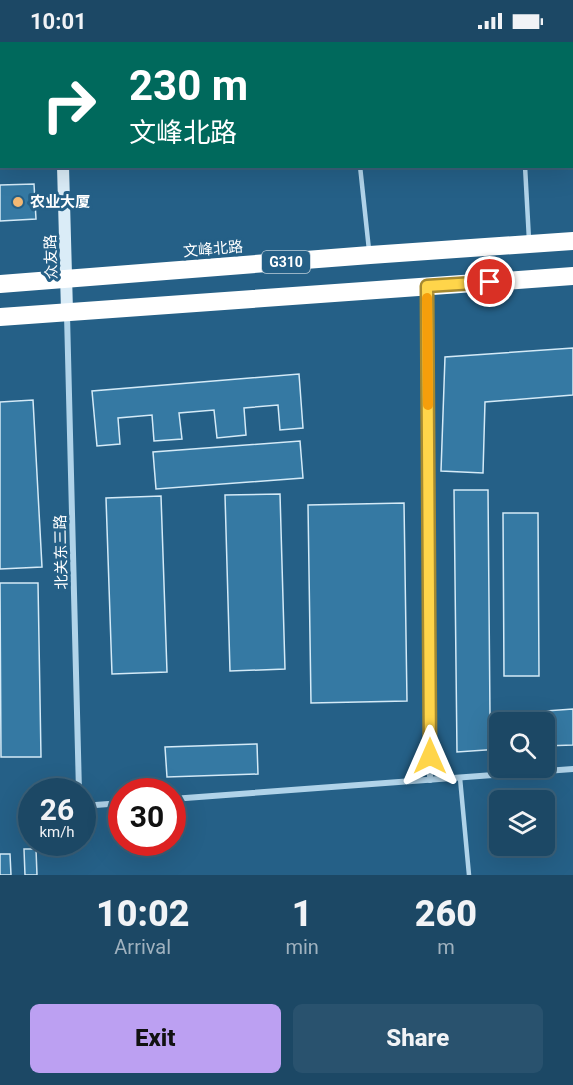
<!DOCTYPE html>
<meta charset="utf-8">
<style>
body{margin:0;font-family:Roboto,"Noto Sans SC",sans-serif;background:#29526e;color:#f1f3f6;height:100vh;display:flex;flex-direction:column;font-size:22px;white-space:nowrap}
*{box-sizing:border-box;margin:0}
p{font-size:20px;color:#a0b2bf}
.icon{flex:none;width:33px;height:33px;fill:none;stroke:currentColor;stroke-width:2;stroke-linecap:round;stroke-linejoin:round}
.map{position:relative;height:833px;overflow:hidden}
.side{display:flex;flex-direction:column;background:#1c4865;flex:1}
.side>*{flex:none}
.hud{position:absolute;left:0px;top:0px;width:573px;height:126px;box-shadow:0 6px 24px #0002,0 0 0 2px #3a6079;background:#00695c;color:#fff;overflow:hidden}
.fabs{position:absolute;left:489px;top:670px;display:grid;gap:12px}
.fabs a{display:grid;place-items:center;width:66px;height:66px;border-radius:9px;background:#1c4865;box-shadow:0 6px 24px #0002,0 0 0 2px #3a6079;font-size:30px}
.speed{position:absolute;left:18px;top:736px;display:flex;gap:12px;font-size:30px;font-weight:700;text-align:center}
.speed>*{display:grid;place-content:center;width:78px;height:78px;border-radius:50%;background:#1c4865;box-shadow:0 6px 24px #0002,0 0 0 2px #3a6079;line-height:1}
.speed small{font-size:15px;font-weight:400}
.speed .limit{border:9px solid #d22;background:#fff;color:#111}
.pin{position:absolute;display:grid;place-items:center;width:51px;height:51px;color:#fff;margin:-26px;border:3px solid #fff;border-radius:50%;box-shadow:0 2px 6px #0007}
.me{position:absolute;width:66px;margin:-33px;rotate:0deg;stroke-linejoin:round;filter:drop-shadow(0 0 4px #0008)}
.turn{display:flex;align-items:center;gap:21px;height:126px;padding:0 30px;font-size:27px}
.turn .icon{width:78px;height:78px;stroke-width:2.5}
.turn b{display:block;font-size:42px;line-height:51px}
.eta{display:flex;justify-content:space-evenly;align-items:center;height:102px;text-align:center}
.eta b{font-size:36px;font-weight:800;line-height:42px}
.button{display:flex;gap:12px;margin-top:auto;padding:12px 30px}
.button a{flex:1;height:69px;border-radius:9px;background:#bca0f2;color:#111;font-size:24px;font-weight:800;line-height:69px;text-align:center}
.button a+a{background:#29526e;color:#f1f3f6}
.status{display:flex;justify-content:space-between;align-items:center;height:42px;padding:0 30px;background:#1c4865;direction:ltr}
.status svg{height:16px;fill:currentColor}
.map>svg:first-child{display:block}
.building{fill:#3579a3;stroke:#d4eaf7;stroke-width:1.5}
.lines{fill:none;stroke-linecap:round;stroke-linejoin:round}
.lane{stroke:#b0d3e9;stroke-width:4.5}
.street{stroke:#b0d3e9;stroke-width:6}
.secondary{stroke:#daecf7;stroke-width:12}
.highway{stroke:#fff;stroke-width:18}
.route-casing{stroke:#a68a30;stroke-width:15}
.route{stroke:#ffd54a;stroke-width:10}
.slow{stroke:#f59e0b;stroke-width:10}
.poi-dot{fill:#f3b873;stroke:#256087;stroke-width:2}
.labels{text-anchor:middle;stroke-width:6;stroke-linejoin:round;paint-order:stroke}
.shield{fill:#256087;stroke:#becfdb;stroke-width:1.5}
.shield-label{font-size:14px;font-weight:bold;fill:#fff}
.poi-label{font-size:15px;font-weight:bold;fill:#fff;stroke:#256087;text-anchor:start}
.street-label{font-size:15px;fill:#fff;stroke:#256087}
</style>
<div class="status"><b>10:01</b><svg viewBox="0 0 49 12"><path d="M0 12V9h3v3zM5 12V6h3v6zM10 12V3h3v9zM15 12V0h3v12zM26 1h20v11H26zM47 4h2v5h-2z"/></svg></div>
<div class="map">
<svg width="573" height="833" viewBox="0 0 573 833">
<rect width="100%" height="100%" fill="#256087"/>
<g class="building">
<rect x="2" y="0" width="33" height="2"/>
<polygon points="34,142 36,177 0,179 0,143"/>
<polygon points="573,306 573,353 485,360 483,431 441,429 445,315"/>
<polygon points="299,332 303,386 280,388 278,363 244,366 246,393 217,396 214,368 179,371 182,397 154,399 152,373 118,376 120,402 97,404 92,349"/>
<polygon points="33,358 42,525 0,527 0,360"/>
<polygon points="300,399 303,436 156,447 153,410"/>
<polygon points="454,448 488,448 490,673 573,667 573,703 544,704 544,681 500,681 500,707 457,710"/>
<polygon points="280,452 285,627 230,629 225,453"/>
<polygon points="161,454 167,630 112,632 106,456"/>
<polygon points="404,461 407,659 311,661 308,463"/>
<polygon points="503,471 538,471 539,634 504,634"/>
<polygon points="0,541 38,541 41,715 1,715"/>
<polygon points="257,702 258,732 167,735 165,705"/>
<polygon points="24,807 36,807 37,833 25,833"/>
<polygon points="0,812 10,812 11,833 0,833"/>
</g>
<g class="lines">
<g class="lane">
<polyline points="252,0 252,2"/>
<polyline points="412,0 422,2"/>
<polyline points="474,2 486,0"/>
<polyline points="572,84 573,84"/>
<polyline points="360,124 369,208"/>
<polyline points="525,124 529,198"/>
<polyline points="460,736 469,833"/>
</g>
<g class="street">
<polyline points="427,246 430,738"/>
<polyline points="67,273 79,750"/>
<polyline points="172,757 573,727"/>
<polyline points="82,764 122,761"/>
</g>
<g class="secondary">
<polyline points="60,0 60,2"/>
<polyline points="63,124 67,269"/>
</g>
<g class="highway">
<polyline points="0,242 370,213 573,199"/>
<polyline points="0,275 573,234"/>
</g>
</g>
<g class="lines">
<g class="route-casing">
<polyline id="route" points="430,714 427,244 490,240"/>
</g>
<use href="#route" class="route"/>
<polyline class="slow" points="427,256 428,363"/>
</g>
<circle class="poi-dot" cx="18" cy="160" r="6"/>
<g class="labels">
<rect class="shield" x="262" y="209" width="48" height="22" rx="4.5"/>
<g class="shield-label">
<text x="286" y="225">G310</text>
</g>
<g class="poi-label">
<text x="30" y="165">农业大厦</text>
</g>
<g class="street-label">
<text transform="translate(213 207) rotate(-5)" y="5">文峰北路</text>
<text transform="translate(51 215) rotate(-92)" y="5">众友路</text>
<text transform="translate(61 510) rotate(-91)" y="5">北关东三路</text>
</g>
</g>
</svg>
<div class="fabs">
<a><svg class="icon" aria-label="search" viewBox="0 0 24 24"><circle cx="10" cy="10" r="6"/><path d="M15 15l6 6"/></svg></a>
<a><svg class="icon" aria-label="layers" viewBox="0 0 24 24"><path d="M12 4l9 5-9 5-9-5zM3 14l9 5 9-5"/></svg></a>
</div>
<div class="speed"><div>26<small>km/h</small></div><div class="limit">30</div></div>
<div class="pin" style="left:490px;top:240px;background:#d93025"><svg class="icon" aria-label="arrive" viewBox="0 0 24 24"><path d="M6 21V4h12l-3 4 3 4H6"/></svg></div>
<svg class="me" style="left:430px;top:714px" viewBox="-20 -20 40 40"><path d="M0-17L14 15 0 8-14 15z" fill="#ffd54a" stroke="#fff" stroke-width="4"/></svg>
<div class="hud">
<div class="turn"><svg class="icon" aria-label="right" viewBox="0 0 24 24"><path d="M7 20v-9h11M14 6l5 5-5 5"/></svg><div><b>230 m</b>文峰北路</div></div>
</div>
</div>
<section class="side">
<div class="eta">
<div><b>10:02</b><p>Arrival</p></div>
<div><b>1</b><p>min</p></div>
<div><b>260</b><p>m</p></div>
</div>
<div class="button"><a>Exit</a><a>Share</a></div>
</section>
